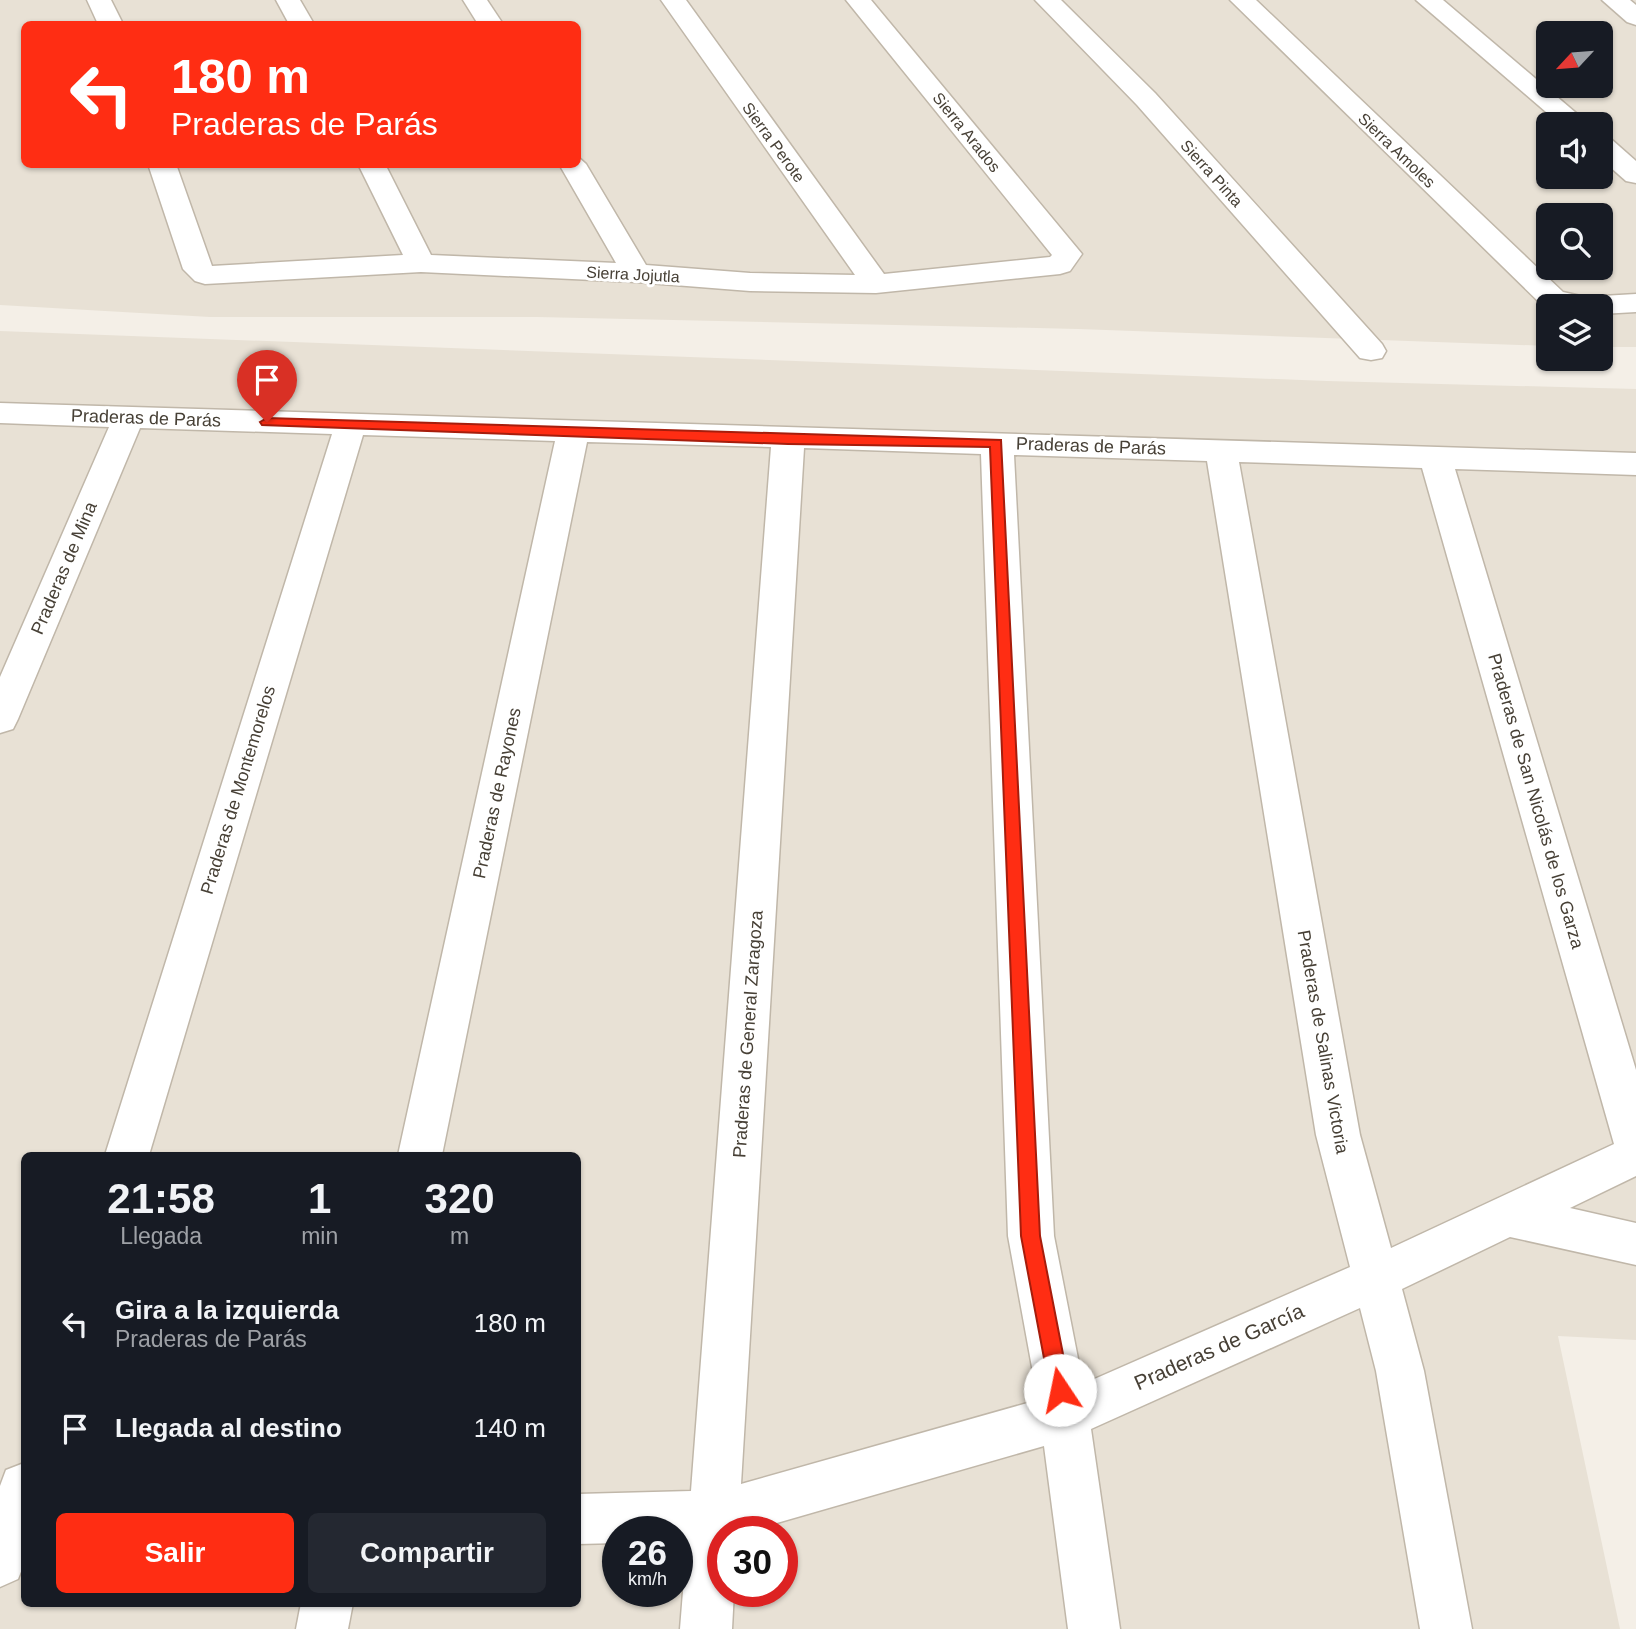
<!DOCTYPE html>
<html lang="es">
<meta charset="utf-8">
<style>
body{margin:0;font-family:Arial,sans-serif;background:#242831;color:#f1f3f6;height:100vh;display:flex;flex-direction:column;font-size:26px;white-space:nowrap}
*{box-sizing:border-box;margin:0}
p{font-size:23px;color:#9ea1a6}
.icon{flex:none;width:38px;height:38px;fill:none;stroke:currentColor;stroke-width:2;stroke-linecap:round;stroke-linejoin:round}
.map{position:relative;flex:1;overflow:hidden}
.side{position:absolute;left:21px;top:1152px;width:560px;height:455px;display:flex;flex-direction:column;background:#171b24;border-radius:10px;box-shadow:0 2px 5px #0004}
.side>*{flex:none}
.top-card{position:absolute;left:21px;top:21px;width:560px;height:147px;border-radius:10px;box-shadow:0 2px 5px #0004;background:#ff2d13;color:#fff;overflow:hidden}
.needle{width:46px;rotate:244deg}
.tools{position:absolute;left:1536px;top:21px;display:grid;gap:14px}
.tools a{display:grid;place-items:center;width:77px;height:77px;border-radius:10px;background:#171b24;box-shadow:0 2px 5px #0004;font-size:35px}
.speed{position:absolute;left:602px;top:1516px;display:flex;gap:14px;font-size:35px;font-weight:700;text-align:center}
.speed>*{display:grid;place-content:center;width:91px;height:91px;border-radius:50%;background:#171b24;box-shadow:0 2px 5px #0004;line-height:1}
.speed small{font-size:18px;font-weight:400}
.speed .limit{border:10px solid #d22;background:#fff;color:#111}
.pin{position:absolute;display:grid;place-items:center;width:60px;height:60px;color:#fff;margin:-72px -30px;border-radius:50% 50% 50% 0;rotate:-45deg;box-shadow:0 0 7px #0007}
.pin .icon{rotate:45deg}
.me{position:absolute;width:77px;margin:-38px;rotate:349deg;stroke-linejoin:round;filter:drop-shadow(0 0 5px #0008)}
.turn{display:flex;align-items:center;gap:24px;height:147px;padding:0 35px;font-size:32px}
.turn .icon{width:91px;height:91px;stroke-width:2.5}
.turn b{display:block;font-size:49px;line-height:60px}
.eta{display:flex;justify-content:space-evenly;align-items:center;height:119px;text-align:center}
.eta b{font-size:42px;font-weight:700;line-height:49px}
.cta{display:flex;gap:14px;margin-top:auto;padding:14px 35px}
.cta a{flex:1;height:80px;border-radius:10px;background:#ff2d13;color:#fff;font-size:28px;font-weight:700;line-height:80px;text-align:center}
.cta a+a{background:#242831;color:#f1f3f6}
ul{padding:0;list-style:none}
li{display:flex;align-items:center;gap:21px;height:105px;padding:0 35px}
li div{flex:1}
li b{display:block;font-size:26px}
li em{font-style:normal}
.map>svg:first-child{display:block}
.residential{fill:#e8e1d5;fill-rule:evenodd}
.lines{fill:none;stroke-linecap:round;stroke-linejoin:round}
.street-casing{stroke:#c0b7a9;stroke-width:3}
.street{fill:#fff;fill-rule:evenodd}
.route{fill:#ff2d13;stroke:#a61d0c;stroke-width:2}
.labels{text-anchor:middle;stroke-width:6;stroke-linejoin:round;paint-order:stroke}
.far-street-label{font-size:16px;fill:#474036;stroke:#fff}
.street-label{font-size:18px;fill:#474036;stroke:#fff}
.near-street-label{font-size:21px;fill:#474036;stroke:#fff}
</style>
<div class="map">
<svg width="1636" height="1629" viewBox="0 0 1636 1629">
<rect width="100%" height="100%" fill="#f4efe7"/>
<g class="residential">
<path d="M0 0H1636V347H1601V306H1549V346L1078 329 537 317H210L0 305ZM24 24H578V164H24ZM1549 33H1601V86H1549ZM1549 124H1601V177H1549ZM1549 215H1601V268H1549Z"/>
<path d="M0 331 1327 381 1636 389V1340L1558 1336 1620 1629H0ZM24 1155H578V1603H24ZM618 1531H677V1591H618ZM723 1531H782V1591H723Z"/>
</g>
<g class="lines">
<g class="street-casing">
<g id="street">
<polygon points="87,0 111,0 123,24 98,24"/>
<polygon points="276,0 300,0 314,24 289,24"/>
<polygon points="463,0 487,0 503,24 478,24"/>
<polygon points="661,0 686,0 884,274 1050,257 1052,255 846,0 871,0 1082,254 1070,271 1060,274 876,293 750,291 636,282 421,272 205,284 195,281 183,269 148,164 176,164 212,266 403,255 358,164 385,164 431,255 616,263 559,164 578,164 578,157 586,164 646,265 750,273 855,275"/>
<polygon points="1035,0 1061,0 1155,93 1382,344 1386,351 1382,358 1371,360 1360,358 1137,105"/>
<polygon points="1230,0 1256,0 1563,292 1585,297 1636,294 1636,312 1601,314 1601,306 1542,305"/>
<polygon points="1416,0 1443,0 1589,124 1560,124"/>
<polygon points="1602,0 1630,0 1636,5 1636,25 1627,22"/>
<polygon points="1601,137 1611,139 1636,161 1636,183 1626,181 1601,159"/>
<path d="M0 403 1636 453V475L1455 469 1636 1070V1176L1570 1208 1636 1223V1265L1510 1237 1402 1289 1424 1371 1472 1629H1420L1376 1371 1360 1308 1091 1429 1120 1629H1068L1044 1446 749 1531H723V1591H734L732 1629H680L687 1542H677V1531H618V1543L578 1544V1494L691 1491 771 447 587 442 442 1155H398L555 441 363 435 149 1155H105L332 434 140 428 18 719 13 729 0 733V677L109 427 0 423ZM804 448 981 454 1008 1236 1038 1400 741 1484ZM1014 455 1207 461 1316 1135 1350 1267 1083 1384 1054 1236ZM1239 462 1422 468 1614 1144 1391 1248 1360 1135Z"/>
<polygon points="24,1463 24,1564 18,1579 0,1587 0,1486 6,1470"/>
<polygon points="301,1603 353,1603 348,1629 296,1629"/>
</g>
</g>
<use href="#street" class="street"/>
</g>
<polygon class="route" points="267,418 1001,440 1040,1236 1070,1390 1067,1397 1060,1400 1053,1397 1050,1390 1021,1236 990,447 788,444 262,425 260,422"/>
<g class="labels">
<g class="far-street-label">
<text transform="translate(967 132) rotate(51)" y="6">Sierra Arados</text>
<text transform="translate(774 142) rotate(54)" y="6">Sierra Perote</text>
<text transform="translate(1397 150) rotate(44)" y="6">Sierra Amoles</text>
<text transform="translate(1212 173) rotate(48)" y="6">Sierra Pinta</text>
<text transform="translate(633 274) rotate(3)" y="6">Sierra Jojutla</text>
</g>
<g class="street-label">
<text transform="translate(146 418) rotate(2)" y="6">Praderas de Parás</text>
<text transform="translate(1091 446) rotate(2)" y="6">Praderas de Parás</text>
<text transform="translate(64 568) rotate(-67)" y="6">Praderas de Mina</text>
<text transform="translate(238 790) rotate(-73)" y="6">Praderas de Montemorelos</text>
<text transform="translate(497 793) rotate(-78)" y="6">Praderas de Rayones</text>
<text transform="translate(1536 801) rotate(74)" y="6">Praderas de San Nicolás de los Garza</text>
<text transform="translate(748 1034) rotate(-86)" y="6">Praderas de General Zaragoza</text>
<text transform="translate(1323 1042) rotate(80)" y="6">Praderas de Salinas Victoria</text>
</g>
<g class="near-street-label">
<text transform="translate(1219 1347) rotate(-24)" y="7">Praderas de García</text>
</g>
</g>
</svg>
<div class="tools">
<a><svg class="needle" viewBox="-14 -14 28 28"><path d="M0-13l5 13h-10z" fill="#e53935"/><path d="M0 13l5-13h-10z" fill="#9ea1a6"/></svg></a>
<a><svg class="icon" aria-label="sound" viewBox="0 0 24 24"><path d="M4 9h4l5-4v14l-5-4H4zM17 9q2 3 0 6"/></svg></a>
<a><svg class="icon" aria-label="search" viewBox="0 0 24 24"><circle cx="10" cy="10" r="6"/><path d="M15 15l6 6"/></svg></a>
<a><svg class="icon" aria-label="layers" viewBox="0 0 24 24"><path d="M12 4l9 5-9 5-9-5zM3 14l9 5 9-5"/></svg></a>
</div>
<div class="speed"><div>26<small>km/h</small></div><div class="limit">30</div></div>
<div class="pin" style="left:267px;top:422px;background:#d93025"><svg class="icon" aria-label="arrive" viewBox="0 0 24 24"><path d="M6 21V4h12l-3 4 3 4H6"/></svg></div>
<svg class="me" style="left:1060px;top:1390px" viewBox="-20 -20 40 40"><circle r="19" fill="#fff"/><path d="M0-13L10 11 0 6-10 11z" fill="#ff2d13"/></svg>
<div class="top-card">
<div class="turn"><svg class="icon" aria-label="left" viewBox="0 0 24 24"><path d="M17 20v-9H6M10 6l-5 5 5 5"/></svg><div><b>180 m</b>Praderas de Parás</div></div>
</div>
<section class="side">
<div class="eta">
<div><b>21:58</b><p>Llegada</p></div>
<div><b>1</b><p>min</p></div>
<div><b>320</b><p>m</p></div>
</div>
<ul>
<li><svg class="icon" aria-label="left" viewBox="0 0 24 24"><path d="M17 20v-9H6M10 6l-5 5 5 5"/></svg><div><b>Gira a la izquierda</b><p>Praderas de Parás</p></div><em>180 m</em></li>
<li><svg class="icon" aria-label="arrive" viewBox="0 0 24 24"><path d="M6 21V4h12l-3 4 3 4H6"/></svg><div><b>Llegada al destino</b></div><em>140 m</em></li>
</ul>
<div class="cta"><a>Salir</a><a>Compartir</a></div>
</section>
</div>
